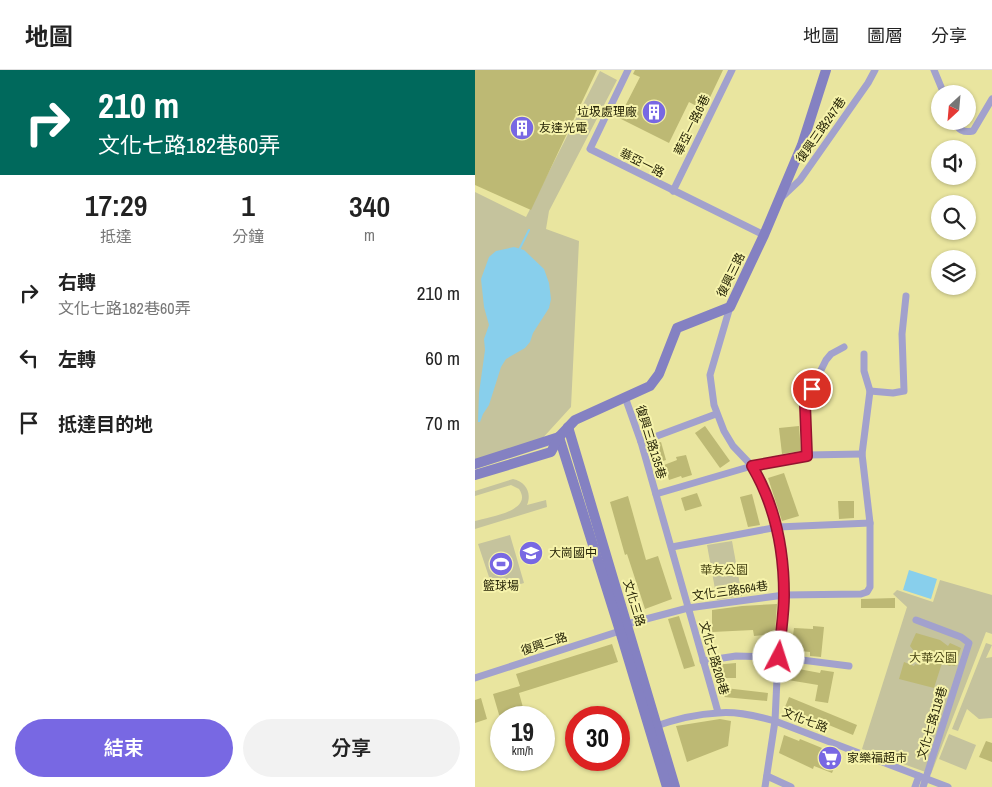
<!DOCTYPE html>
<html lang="zh-TW">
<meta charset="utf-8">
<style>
body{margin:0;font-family:"Archivo Narrow","Noto Sans TC",sans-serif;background:#f2f2f2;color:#222;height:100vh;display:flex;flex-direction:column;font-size:19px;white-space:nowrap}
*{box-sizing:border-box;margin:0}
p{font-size:16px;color:#767676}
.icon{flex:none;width:28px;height:28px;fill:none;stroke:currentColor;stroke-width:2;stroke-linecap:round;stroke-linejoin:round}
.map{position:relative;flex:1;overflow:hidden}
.drawer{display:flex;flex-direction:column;background:#fff;width:475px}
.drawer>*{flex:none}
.guide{background:#00695c;color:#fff;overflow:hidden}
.needle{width:32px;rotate:206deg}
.controls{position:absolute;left:456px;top:15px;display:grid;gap:10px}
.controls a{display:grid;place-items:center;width:45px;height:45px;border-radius:50%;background:#fff;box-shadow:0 1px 4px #0004;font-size:25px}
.speed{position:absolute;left:15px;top:636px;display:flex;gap:10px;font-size:25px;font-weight:700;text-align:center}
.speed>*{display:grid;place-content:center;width:65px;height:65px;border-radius:50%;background:#fff;box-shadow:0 1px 4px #0004;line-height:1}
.speed small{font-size:12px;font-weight:400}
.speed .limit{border:8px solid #d22;background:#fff;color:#111}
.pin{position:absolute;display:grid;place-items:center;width:42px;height:42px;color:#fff;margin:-21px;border:2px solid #fff;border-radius:50%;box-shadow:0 1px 5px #0007}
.me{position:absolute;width:55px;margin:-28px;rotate:5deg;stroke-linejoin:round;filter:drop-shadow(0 0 4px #0008)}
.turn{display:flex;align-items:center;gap:18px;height:105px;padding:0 15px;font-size:22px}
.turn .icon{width:65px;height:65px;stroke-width:2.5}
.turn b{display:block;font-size:35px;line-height:42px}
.eta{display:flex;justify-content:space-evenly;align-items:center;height:85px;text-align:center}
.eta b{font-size:30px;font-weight:600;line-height:35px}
.primary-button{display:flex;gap:10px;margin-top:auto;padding:10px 15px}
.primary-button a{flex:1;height:58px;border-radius:30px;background:#7868e3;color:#fff;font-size:20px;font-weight:600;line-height:58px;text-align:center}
.primary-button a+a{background:#f2f2f2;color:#222}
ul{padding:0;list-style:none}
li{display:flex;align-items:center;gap:15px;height:65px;padding:0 15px}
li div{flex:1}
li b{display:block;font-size:19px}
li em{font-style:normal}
header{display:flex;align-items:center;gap:30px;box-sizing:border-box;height:70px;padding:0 25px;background:#fff;border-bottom:1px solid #e0e0e0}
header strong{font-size:24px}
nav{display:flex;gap:28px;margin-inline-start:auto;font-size:18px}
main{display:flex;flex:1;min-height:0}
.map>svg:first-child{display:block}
.green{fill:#c5c39d}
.water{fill:#88cfec}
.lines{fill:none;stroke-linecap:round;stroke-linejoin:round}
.stream{stroke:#88cfec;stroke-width:2}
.building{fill:#bdb974}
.street{stroke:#a2a1cd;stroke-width:7}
.secondary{stroke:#8481c2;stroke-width:10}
.route-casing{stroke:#92132f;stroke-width:12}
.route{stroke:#e11d48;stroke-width:9}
.labels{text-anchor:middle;stroke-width:4;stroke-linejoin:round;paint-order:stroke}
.poi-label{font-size:12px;fill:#262407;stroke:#f6f3ab;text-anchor:start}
.street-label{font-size:12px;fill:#262407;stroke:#f6f3ab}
.park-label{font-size:12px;fill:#484514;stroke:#f6f3ab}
</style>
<header>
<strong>地圖</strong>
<nav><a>地圖</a><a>圖層</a><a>分享</a></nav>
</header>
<main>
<section class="drawer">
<div class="guide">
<div class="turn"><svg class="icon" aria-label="right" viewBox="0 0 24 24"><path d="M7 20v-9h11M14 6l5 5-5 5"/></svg><div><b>210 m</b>文化七路182巷60弄</div></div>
</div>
<div class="eta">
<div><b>17:29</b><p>抵達</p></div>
<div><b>1</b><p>分鐘</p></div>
<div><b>340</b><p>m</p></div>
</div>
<ul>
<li><svg class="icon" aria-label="right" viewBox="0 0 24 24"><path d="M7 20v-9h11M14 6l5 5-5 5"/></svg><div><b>右轉</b><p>文化七路182巷60弄</p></div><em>210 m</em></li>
<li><svg class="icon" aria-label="left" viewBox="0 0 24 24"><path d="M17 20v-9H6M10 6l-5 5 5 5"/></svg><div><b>左轉</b></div><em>60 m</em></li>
<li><svg class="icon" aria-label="arrive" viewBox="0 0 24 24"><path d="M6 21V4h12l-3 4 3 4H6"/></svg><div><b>抵達目的地</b></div><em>70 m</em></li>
</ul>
<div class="primary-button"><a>結束</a><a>分享</a></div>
</section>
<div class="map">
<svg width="517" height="717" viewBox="0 0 517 717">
<rect width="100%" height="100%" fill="#e9e59f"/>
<g class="green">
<polygon points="125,1 142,10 74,141 71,159 104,171 96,337 65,371 0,390 0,122 51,147"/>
<path d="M38 409C51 412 57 423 52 435L71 430 72 437 0 459V451C14 447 59 441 44 419L36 415 0 426V421Z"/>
<polygon points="35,465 49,513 19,522 3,474"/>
<polygon points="257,471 267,526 242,530 232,475"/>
<polygon points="465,510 517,525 517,564 511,562 456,704 387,679 432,537 418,524 422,520 458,532"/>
<polygon points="511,573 517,575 511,588 517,587 517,648 504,649 492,639 483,661 477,659"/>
<polygon points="474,664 501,675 491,700 464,689"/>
</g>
<g class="water">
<polygon points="39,177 49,180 69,199 74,213 76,229 74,238 58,263 55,272 50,278 31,289 26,297 14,335 8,344 5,352 3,352 4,323 10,280 9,269 14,255 9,237 6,209 14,187 21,181"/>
<polygon points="434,500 462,509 456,529 428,520"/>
</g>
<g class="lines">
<polyline class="stream" points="44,180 54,160"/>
</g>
<g class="building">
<polygon points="0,0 122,0 56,140 0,115"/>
<polygon points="160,0 248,0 229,40 214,32 194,73 144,48 165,7 158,4"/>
<polygon points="230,356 255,391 245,398 220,363"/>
<polygon points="324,356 326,381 307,384 304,358"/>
<polygon points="186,372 191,390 178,394 173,376"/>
<polygon points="211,385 217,405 207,408 206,406 194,410 189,395 202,390 201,387"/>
<polygon points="309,403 324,446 307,451 293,408"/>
<polygon points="222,423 227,436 210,441 206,428"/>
<polygon points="277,424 285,455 273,457 265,427"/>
<polygon points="153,426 171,490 183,486 197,529 170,539 152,484 150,485 135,432"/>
<polygon points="363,431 379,431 379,448 364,449"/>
<polygon points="420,528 420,538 386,538 386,529"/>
<polygon points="302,534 300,564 279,566 278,560 237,562 237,540 267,536"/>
<polygon points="204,546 220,596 209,599 193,549"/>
<polygon points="338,556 349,557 346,587 335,586 335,582 316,580 319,558 338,559"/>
<polygon points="441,563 465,570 473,576 475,573 486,578 480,596 476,595 475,596 467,593 459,618 424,609 429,592 439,596 440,594 444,595 444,592 461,589 439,581 435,576"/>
<polygon points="137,574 143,592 44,623 49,641 25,648 18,624 45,616 41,604"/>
<polygon points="261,593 261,608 239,608 238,595"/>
<polygon points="308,596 345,603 346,600 359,602 353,633 340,631 343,615 307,609"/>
<polygon points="250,618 293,623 292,631 249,627"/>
<polygon points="314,627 382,655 378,665 310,637"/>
<polygon points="6,628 12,649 0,653 0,630"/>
<polygon points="245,649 256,651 253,676 212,692 201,656"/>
<polygon points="309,665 324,671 325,669 347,678 345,681 363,689 357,703 339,696 338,699 304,683"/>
<polygon points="511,671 517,673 517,692 504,687"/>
</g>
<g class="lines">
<g class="street">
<polyline points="153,0 115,79 289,165"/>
<polyline points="459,0 469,24"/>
<path d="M478 51C484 60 488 63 498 61L517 29"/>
<polyline points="198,121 257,0"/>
<polyline points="307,127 325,110 393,13 400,0"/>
<polyline points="255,237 235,305 239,335 249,361 258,376 277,396 285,411 303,457 307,492 309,525 303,587 300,651 290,717"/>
<polyline points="395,321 418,323 429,321 427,264 431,226"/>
<polyline points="150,327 166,372 243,642"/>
<polyline points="166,372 241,344"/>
<polyline points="332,385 329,334 351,290 356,284 369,277"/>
<polyline points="181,424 277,396 332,385 387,384"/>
<polyline points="197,477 303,457 395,453"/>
<polyline points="441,550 486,567 494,573 448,717"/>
<polyline points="228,591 261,586 303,587 374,596"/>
<polyline points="0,608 145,561 152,554 213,538 309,525 386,524 392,522 395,517 395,453 387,384 395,321 389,301 389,284"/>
<path d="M178 657C198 650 221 644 243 643 261 641 282 646 300 651L473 717"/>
<polyline points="292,706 316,717"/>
<polyline points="440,717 444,706"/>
</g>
<g class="secondary">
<polyline points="93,357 200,717"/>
<polyline points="84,367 145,561 192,717"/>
<polyline points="0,394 84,367"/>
<polyline points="0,405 76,382 84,367 100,350 175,316 184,304 202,258 255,237 289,165 327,75 351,0"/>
</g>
</g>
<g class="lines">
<g class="route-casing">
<path id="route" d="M304 587C305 566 309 546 309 525 309 480 300 435 277 396L332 386 330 334 337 319"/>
</g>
<use href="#route" class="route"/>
</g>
<defs>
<g id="building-disc" transform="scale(1.25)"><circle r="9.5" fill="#7868e3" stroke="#f6f3ab"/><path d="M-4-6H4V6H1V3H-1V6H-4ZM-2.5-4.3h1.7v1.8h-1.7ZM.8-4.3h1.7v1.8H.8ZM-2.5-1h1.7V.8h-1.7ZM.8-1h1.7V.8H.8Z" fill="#fff"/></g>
<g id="school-disc" transform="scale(1.25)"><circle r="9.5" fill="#7868e3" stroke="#f6f3ab"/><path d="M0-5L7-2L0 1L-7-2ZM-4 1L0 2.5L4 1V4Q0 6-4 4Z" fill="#fff"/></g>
<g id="stadium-disc" transform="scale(1.25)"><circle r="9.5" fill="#7868e3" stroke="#f6f3ab"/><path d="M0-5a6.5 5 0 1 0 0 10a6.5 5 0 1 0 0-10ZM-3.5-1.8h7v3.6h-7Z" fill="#fff"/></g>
<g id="supermarket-disc" transform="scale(1.25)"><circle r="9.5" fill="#7868e3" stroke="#f6f3ab"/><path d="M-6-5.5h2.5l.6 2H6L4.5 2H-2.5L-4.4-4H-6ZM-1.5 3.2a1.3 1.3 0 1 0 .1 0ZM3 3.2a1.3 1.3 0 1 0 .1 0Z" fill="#fff"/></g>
</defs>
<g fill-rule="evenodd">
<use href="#building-disc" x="179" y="42"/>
<use href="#building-disc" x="47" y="58"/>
<use href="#school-disc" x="56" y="483"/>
<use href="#stadium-disc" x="26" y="494"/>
<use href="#supermarket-disc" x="355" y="688"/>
</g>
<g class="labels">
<g class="poi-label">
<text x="162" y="46" text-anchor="end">垃圾處理廠</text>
<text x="64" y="62">友達光電</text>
<text x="74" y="487">大崗國中</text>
<text x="26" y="520" text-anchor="middle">籃球場</text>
<text x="372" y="692">家樂福超市</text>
</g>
<g class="street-label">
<text transform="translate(217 55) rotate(-64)" y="4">華亞一路6巷</text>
<text transform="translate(346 60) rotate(-55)" y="4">復興三路247巷</text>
<text transform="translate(167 93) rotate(27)" y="4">華亞一路</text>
<text transform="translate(256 205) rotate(-64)" y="4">復興三路</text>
<text transform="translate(176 372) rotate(73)" y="4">復興三路135巷</text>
<text transform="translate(255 521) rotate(-8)" y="4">文化三路564巷</text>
<text transform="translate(159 533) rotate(73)" y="4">文化三路</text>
<text transform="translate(69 574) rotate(-18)" y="4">復興二路</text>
<text transform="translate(239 588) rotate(74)" y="4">文化七路206巷</text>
<text transform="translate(330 650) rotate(21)" y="4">文化七路</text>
<text transform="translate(457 653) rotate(-73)" y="4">文化七路118巷</text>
</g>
<g class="park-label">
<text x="249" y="504">華友公園</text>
<text x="458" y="592">大華公園</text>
</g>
</g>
</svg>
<div class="controls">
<a><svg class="needle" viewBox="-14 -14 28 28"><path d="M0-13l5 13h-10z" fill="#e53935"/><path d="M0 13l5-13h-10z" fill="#767676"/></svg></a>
<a><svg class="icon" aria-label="sound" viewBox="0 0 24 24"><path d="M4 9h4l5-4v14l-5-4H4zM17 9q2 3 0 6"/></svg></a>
<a><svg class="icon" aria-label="search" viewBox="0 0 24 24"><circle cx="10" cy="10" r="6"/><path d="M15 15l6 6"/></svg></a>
<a><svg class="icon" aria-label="layers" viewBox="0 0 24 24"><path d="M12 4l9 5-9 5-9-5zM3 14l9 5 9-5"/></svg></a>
</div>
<div class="speed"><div>19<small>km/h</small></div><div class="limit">30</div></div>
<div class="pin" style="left:337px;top:319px;background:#d93025"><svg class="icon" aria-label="arrive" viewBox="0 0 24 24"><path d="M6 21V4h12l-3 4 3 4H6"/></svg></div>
<svg class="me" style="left:304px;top:587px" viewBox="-20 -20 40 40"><circle r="19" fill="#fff"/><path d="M0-13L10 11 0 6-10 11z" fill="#e11d48"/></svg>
</div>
</main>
